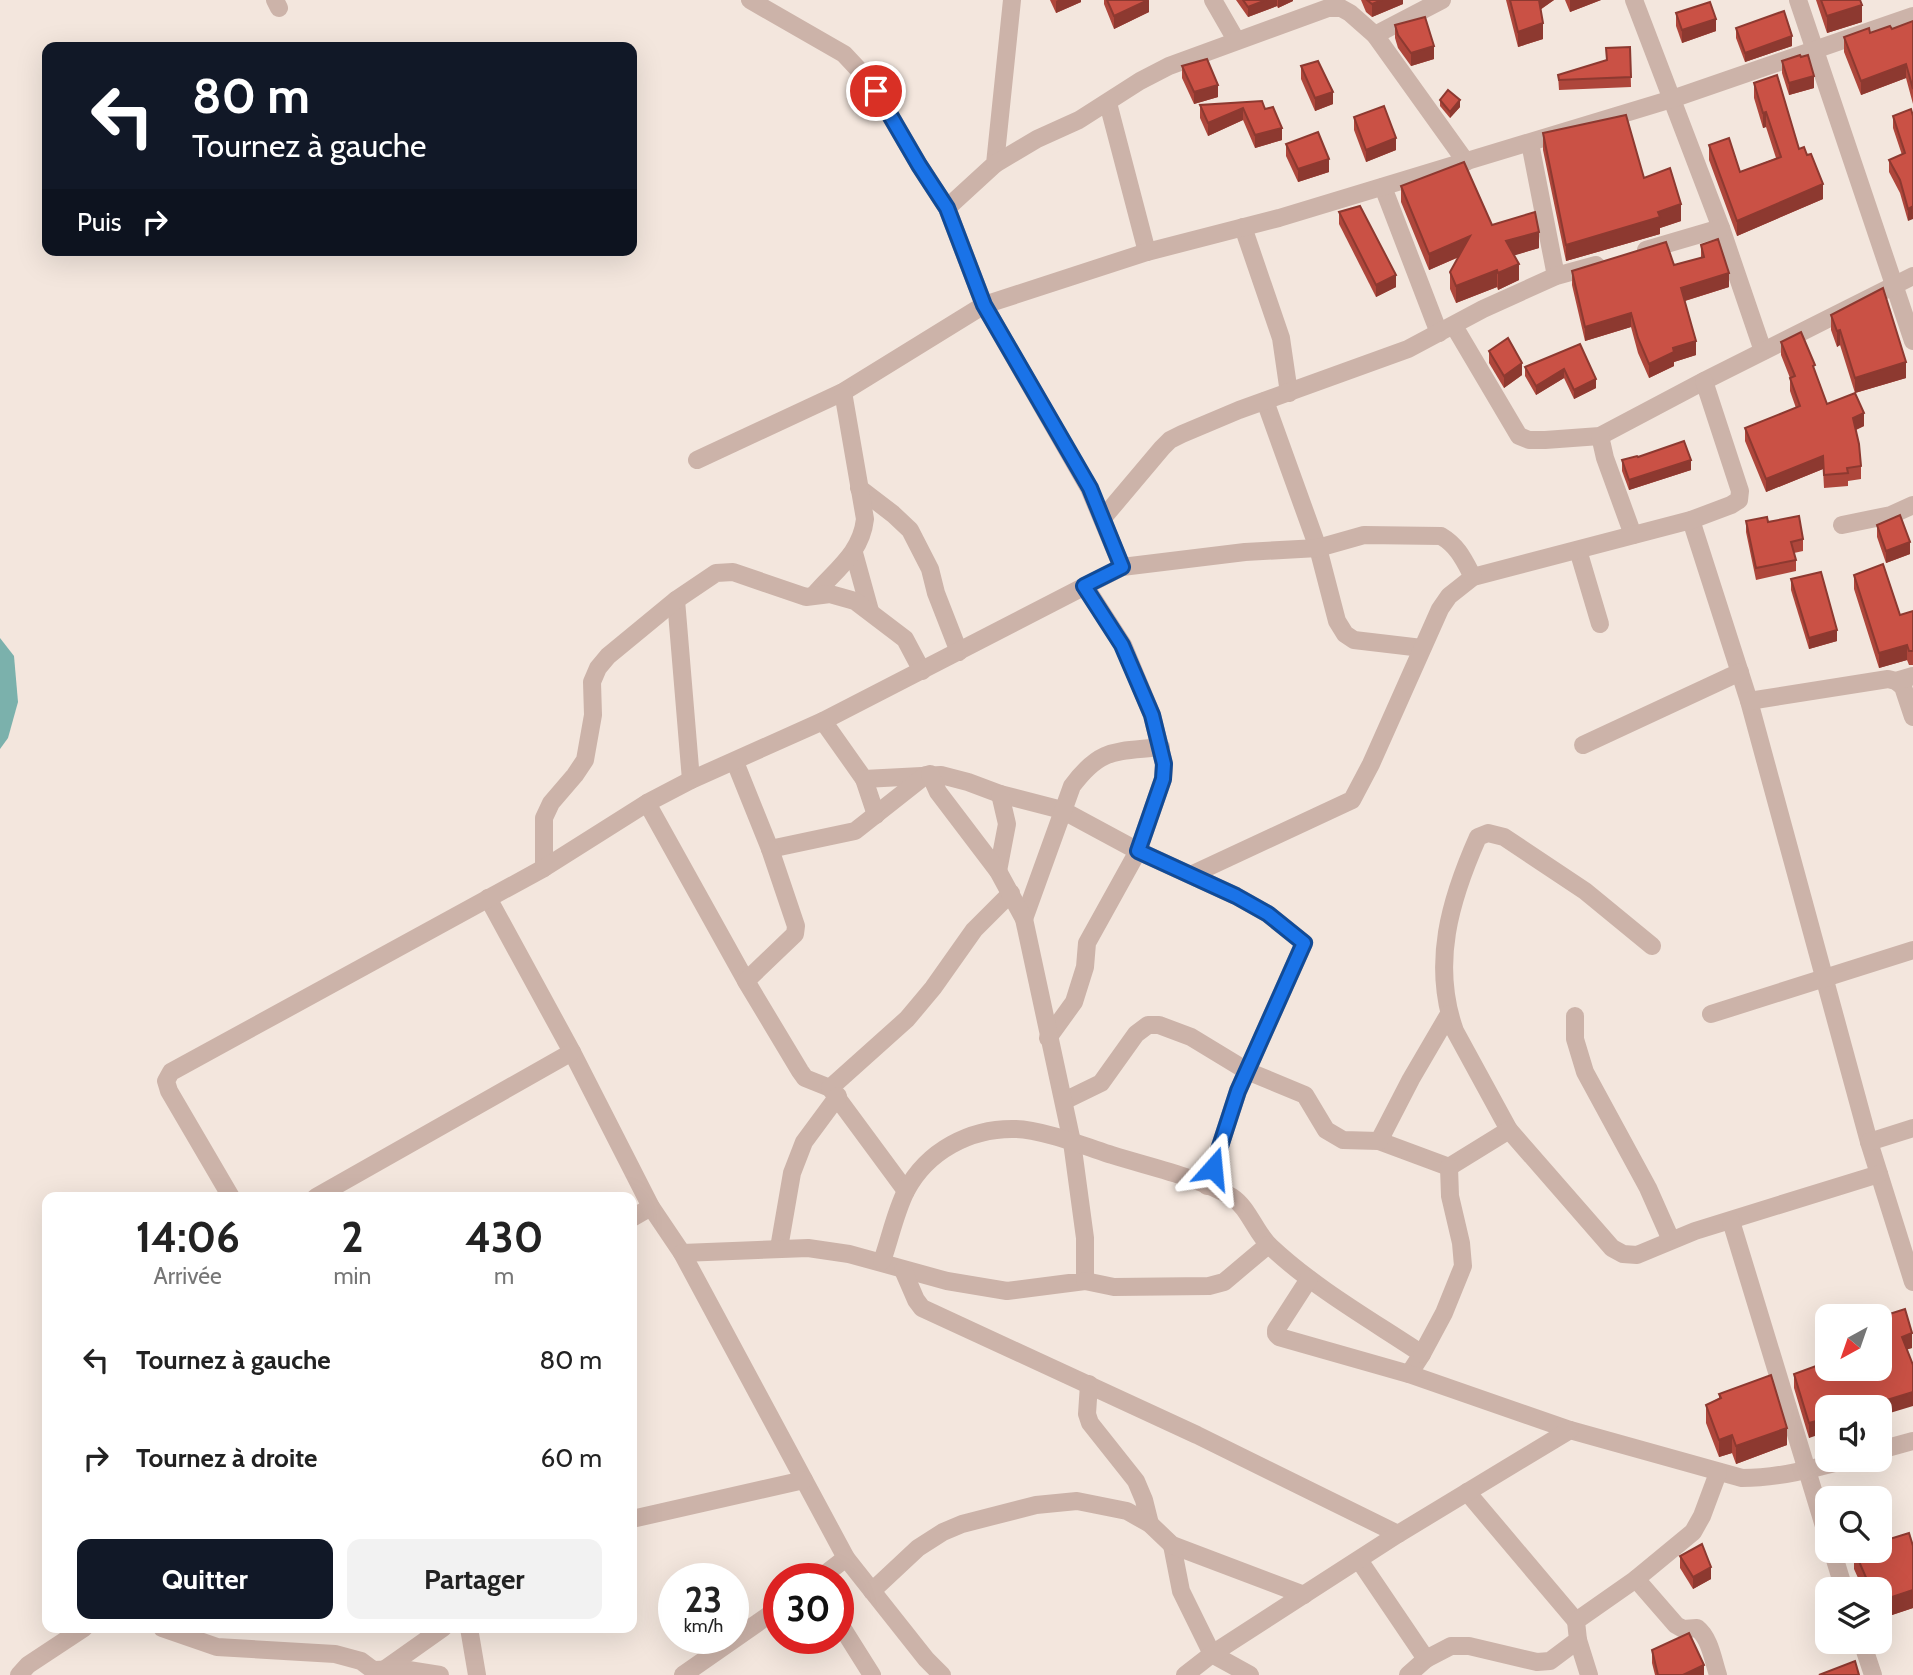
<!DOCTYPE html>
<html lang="fr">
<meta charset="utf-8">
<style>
body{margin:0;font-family:Cabin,sans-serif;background:#f2f2f2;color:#222;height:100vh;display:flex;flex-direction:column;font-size:26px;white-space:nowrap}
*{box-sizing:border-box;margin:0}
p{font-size:23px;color:#767676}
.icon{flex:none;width:38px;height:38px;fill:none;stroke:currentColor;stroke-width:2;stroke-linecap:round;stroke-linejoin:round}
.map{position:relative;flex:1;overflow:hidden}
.details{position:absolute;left:42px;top:1192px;width:595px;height:441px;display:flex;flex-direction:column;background:#fff;border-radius:14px;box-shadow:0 7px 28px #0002}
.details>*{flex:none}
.guide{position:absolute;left:42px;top:42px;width:595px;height:214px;border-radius:14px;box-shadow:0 7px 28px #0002;background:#111827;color:#fff;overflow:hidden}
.needle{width:46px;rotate:220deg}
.controls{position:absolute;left:1815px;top:1304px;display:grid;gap:14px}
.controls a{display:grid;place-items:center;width:77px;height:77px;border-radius:14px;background:#fff;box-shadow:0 7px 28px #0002;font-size:35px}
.speed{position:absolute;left:658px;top:1563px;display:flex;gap:14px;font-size:35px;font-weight:700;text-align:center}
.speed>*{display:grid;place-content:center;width:91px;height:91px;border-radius:50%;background:#fff;box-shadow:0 7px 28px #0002;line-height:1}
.speed small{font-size:18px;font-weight:400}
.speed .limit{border:10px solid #d22;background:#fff;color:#111}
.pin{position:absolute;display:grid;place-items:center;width:60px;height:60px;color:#fff;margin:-30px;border:4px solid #fff;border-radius:50%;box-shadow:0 2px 7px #0007}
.me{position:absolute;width:77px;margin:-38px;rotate:18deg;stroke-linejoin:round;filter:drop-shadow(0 0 5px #0008)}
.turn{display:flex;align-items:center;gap:24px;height:147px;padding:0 35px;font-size:32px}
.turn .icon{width:91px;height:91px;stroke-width:2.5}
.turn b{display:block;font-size:49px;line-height:60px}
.then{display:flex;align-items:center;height:66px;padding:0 35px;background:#0003;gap:14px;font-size:26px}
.eta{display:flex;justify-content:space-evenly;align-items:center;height:119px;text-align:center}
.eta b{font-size:42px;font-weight:800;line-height:49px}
.button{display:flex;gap:14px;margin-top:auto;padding:14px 35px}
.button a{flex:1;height:80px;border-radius:14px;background:#111827;color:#fff;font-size:28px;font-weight:800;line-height:80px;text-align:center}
.button a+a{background:#f2f2f2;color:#222}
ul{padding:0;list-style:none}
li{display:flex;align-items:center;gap:21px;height:98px;padding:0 35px}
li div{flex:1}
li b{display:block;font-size:26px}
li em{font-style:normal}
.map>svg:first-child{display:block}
.water{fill:#7bb1ac}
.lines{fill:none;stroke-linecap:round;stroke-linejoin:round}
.street{stroke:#ccb3a9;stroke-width:18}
.wall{fill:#ae463b}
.shaded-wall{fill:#8d3930}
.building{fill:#ca5145;stroke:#8d3930;stroke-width:2}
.route-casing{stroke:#114b97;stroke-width:18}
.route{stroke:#1a73e8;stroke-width:12}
</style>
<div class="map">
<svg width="1913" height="1675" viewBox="0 0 1913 1675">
<rect width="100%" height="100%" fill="#f3e6dd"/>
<polygon class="water" points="0,638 14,656 18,702 8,738 0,749"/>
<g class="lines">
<g class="street">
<polyline points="275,0 279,8"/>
<polyline points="750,0 844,54 859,70 876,91 919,165 947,208"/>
<polyline points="1012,0 995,164 947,208 984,305 1089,488 1122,567"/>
<polyline points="1213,0 1236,40"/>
<polyline points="1634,0 1721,228 1763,351"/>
<polyline points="1798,0 1913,341"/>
<polyline points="1375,35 1442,0"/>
<polyline points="1108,103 1147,252"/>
<polyline points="1530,143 1556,276"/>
<polyline points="995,164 1037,139 1079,120 1140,81 1169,66 1328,8 1341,8 1350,13 1375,35 1466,162"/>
<polyline points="1383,187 1439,333"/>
<polyline points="1243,227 1281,338 1289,393"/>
<polyline points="1646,250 1721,228"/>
<polyline points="1454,326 1519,436 1529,440 1545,440 1600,436 1704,381 1913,276"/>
<polyline points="1265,401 1318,548 1337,621 1345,634 1354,640 1422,648"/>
<polyline points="1600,436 1605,458 1633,535"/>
<polyline points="697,460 843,392 984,305 1147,252 1279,218 1672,99 1913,16"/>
<polyline points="859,488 893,514 910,530 930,569 936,593 959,652"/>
<polyline points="1103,518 1162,448 1170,440 1182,434 1239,410 1408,349 1483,309 1556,276 1596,265"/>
<polyline points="1691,520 1749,701 1869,1142 1913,1282"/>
<polyline points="1842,525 1891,515 1913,505"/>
<polyline points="1578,550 1600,624"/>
<polyline points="854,553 870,611"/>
<path d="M814 595C835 570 861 554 865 519L843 392"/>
<polyline points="676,600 691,780"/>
<polyline points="1896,681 1903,687 1913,717"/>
<polyline points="1749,701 1888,679 1896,681 1913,676"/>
<polyline points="823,721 864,779 941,775 968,782 1000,794 1062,810 1138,851 1236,896 1268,914 1304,943 1238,1091 1207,1186"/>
<polyline points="1583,745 1740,672"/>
<polyline points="735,762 770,849 855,831 926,775"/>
<polyline points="864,779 876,815"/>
<polyline points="647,803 746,981 800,1071 805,1078 830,1088"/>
<polyline points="544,868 544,818 551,803 575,775 585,760 593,715 592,682 598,668 608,656 676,600 716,573 733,572 806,597 830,594 855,601 905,639 922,671"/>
<polyline points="998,871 1007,824 1000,794"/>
<polyline points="1191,875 1352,800 1371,764 1440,609 1449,596 1473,577 1691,520 1731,505 1739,500 1740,491 1704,381"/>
<polyline points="488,898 572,1052 651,1207 682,1253 846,1558 926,1659 942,1675"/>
<path d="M1024 919 1072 786C1101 747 1116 752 1161 747"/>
<polyline points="746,981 795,934 796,926 770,849"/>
<polyline points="1711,1014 1913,950"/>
<polyline points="1575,1016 1575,1039 1585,1072 1648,1188 1671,1240"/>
<polyline points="1048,1038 1074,1002 1085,967 1087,943 1138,851 1163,779 1164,764 1152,715 1123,645 1085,586"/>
<polyline points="1064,1101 1101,1083 1136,1034 1148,1025 1159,1025 1191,1037 1247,1071 1305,1095 1326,1130 1343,1140 1379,1141 1449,1167"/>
<path d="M1509 1130 1455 1031C1431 964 1450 900 1478 837L1488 833 1504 837 1585 891 1652 946"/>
<polyline points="1379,1141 1411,1079 1449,1014"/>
<polyline points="1869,1142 1913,1128"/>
<polyline points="1449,1167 1509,1130 1612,1248 1623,1254 1637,1255 1695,1231 1879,1174"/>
<polyline points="906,1191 830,1088 907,1019 933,988 974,930 1011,893"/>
<path d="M231 1197 169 1091 166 1081 171 1072 544 868 647 803 691 780 823 721 1122 567 1245 552 1318 548 1364 535 1441 536C1458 546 1464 560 1473 577"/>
<polyline points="316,1197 572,1052"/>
<polyline points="632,1218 651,1207"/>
<polyline points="1731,1221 1827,1536"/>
<polyline points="779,1248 792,1173 804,1142 838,1096"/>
<polyline points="682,1253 808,1248 849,1254 947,1281 1007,1291 1085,1281 1085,1238 1072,1142 1024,919 998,871 938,792 930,774"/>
<path d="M882 1261C890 1239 895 1213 906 1191 927 1151 970 1128 1015 1129 1040 1129 1087 1147 1112 1155 1150 1167 1198 1177 1232 1197 1249 1208 1256 1234 1271 1247 1316 1289 1371 1320 1422 1354L1409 1374"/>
<polyline points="903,1270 916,1300 922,1308 1197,1435 1398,1534"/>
<path d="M1309 1279 1276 1330V1334L1279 1337 1409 1374 1570 1430 1742 1478C1778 1478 1812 1469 1846 1460"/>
<polyline points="1085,1281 1114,1287 1209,1286 1224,1282 1268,1245"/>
<polyline points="1422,1354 1444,1313 1463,1266 1461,1243 1450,1196 1449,1167"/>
<polyline points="1089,1384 1087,1414 1090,1423 1136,1481 1144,1500 1150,1524"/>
<polyline points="1880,1450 1913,1441"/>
<polyline points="1467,1492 1576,1621"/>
<polyline points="632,1519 804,1480"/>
<polyline points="1172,1545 1181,1591 1212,1654 1250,1675"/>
<polyline points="1832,1550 1844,1589"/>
<polyline points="1359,1560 1426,1659 1408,1675"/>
<polyline points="820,1578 846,1558"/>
<path d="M1636 1579 1676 1625 1683 1629 1697 1628C1710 1638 1713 1660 1718 1675"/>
<polyline points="872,1591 918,1548 943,1532 962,1524 1036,1505 1077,1501 1127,1511 1150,1524 1172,1545 1304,1595"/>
<polyline points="838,1621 872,1675"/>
<polyline points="162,1628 217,1647 335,1654 361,1661 373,1670 402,1669 440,1675"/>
<polyline points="469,1628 477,1675"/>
<polyline points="1578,1640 1589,1675"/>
<polyline points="1862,1642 1873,1675"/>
<polyline points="1426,1659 1451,1646 1469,1646 1537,1662 1550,1661 1578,1640 1576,1621 1636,1579 1693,1532 1702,1516 1718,1473"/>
<polyline points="385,1669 443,1628"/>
<polyline points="19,1675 28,1665 84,1628"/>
<polyline points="683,1675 779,1608"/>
<polyline points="1185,1675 1212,1654 1398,1534 1570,1430"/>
</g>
</g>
<g class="wall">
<polygon points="1050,0 1081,0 1081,2 1056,13"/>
<polygon points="1104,0 1149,0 1149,12 1114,29 1104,4"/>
<polygon points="1236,0 1293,0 1293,1 1278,8 1277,6 1248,17"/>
<polygon points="1361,0 1403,0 1403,4 1372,17 1366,12"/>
<polygon points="1506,0 1554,0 1540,10 1543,39 1518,47"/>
<polygon points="1565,0 1601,0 1570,12"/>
<polygon points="1816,0 1860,0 1862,22 1827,33"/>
<polygon points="1676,13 1716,31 1682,43 1676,26"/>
<polygon points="1913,21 1913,104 1906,78 1861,95 1844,52 1844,37 1892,29"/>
<polygon points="1395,25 1434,59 1411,66 1398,48 1395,38"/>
<polygon points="1736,28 1792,46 1745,62 1736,38"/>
<polygon points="1630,47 1631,87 1559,90 1558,75 1606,60"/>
<polygon points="1782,61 1814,88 1789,95 1782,73"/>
<polygon points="1182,66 1218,97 1194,104 1182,78"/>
<polygon points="1301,66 1333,104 1315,111 1301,79"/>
<polygon points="1754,83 1799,149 1823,199 1737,236 1709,160 1709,145 1740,172 1776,158 1766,127 1763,128 1754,98"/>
<polygon points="1440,100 1460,107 1450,118 1440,106"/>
<polygon points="1200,105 1265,109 1282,140 1255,148 1243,120 1208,136 1200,118"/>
<polygon points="1911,109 1908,221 1900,193 1889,172 1889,160 1902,155 1893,128 1893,116"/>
<polygon points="1354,117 1396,150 1366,162 1354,130"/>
<polygon points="1543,133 1644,178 1681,221 1660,228 1660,234 1566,261 1543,150"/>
<polygon points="1286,144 1329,172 1298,182 1286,156"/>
<polygon points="1401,186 1492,225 1539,248 1514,255 1519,280 1498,290 1497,287 1456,303 1450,289 1450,272 1459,257 1429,270 1401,202"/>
<polygon points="1339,212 1396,287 1376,297 1339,224"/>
<polygon points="1701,245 1729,287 1685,301 1696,355 1674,362 1674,366 1649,378 1638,353 1631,327 1585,341 1572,285 1572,271 1674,265 1701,258"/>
<polygon points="1831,315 1906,378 1855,393 1840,345 1837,347 1831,330"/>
<polygon points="1781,342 1815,372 1827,404 1864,426 1856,430 1861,466 1861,479 1848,481 1848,486 1824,488 1823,469 1766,492 1745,441 1745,428 1796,408 1790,391 1790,378 1781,355"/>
<polygon points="1580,344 1596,388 1574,399 1564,378 1536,395 1525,376 1525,367"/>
<polygon points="1489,351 1522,375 1504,388 1489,363"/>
<polygon points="1622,460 1691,470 1629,490 1622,471"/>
<polygon points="1746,521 1768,522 1803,539 1803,551 1794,553 1796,560 1796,571 1756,580 1746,532"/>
<polygon points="1877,525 1910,554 1886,563 1877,537"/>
<polygon points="1854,575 1900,615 1913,611 1913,665 1909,665 1907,660 1879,668 1854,589"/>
<polygon points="1791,579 1837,641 1809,649 1791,590"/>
<polygon points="1880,1317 1912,1348 1907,1349 1809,1438 1794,1388 1794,1374 1880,1368"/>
<polygon points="1719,1394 1787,1445 1736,1464 1732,1453 1719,1457 1706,1423 1706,1405 1719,1398"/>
<polygon points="1913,1546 1913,1608 1880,1619 1880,1589 1863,1589 1854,1569 1854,1550"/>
<polygon points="1680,1556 1711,1579 1693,1589 1680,1568"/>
<polygon points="1652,1650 1704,1675 1655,1675 1652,1663"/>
</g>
<g class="shaded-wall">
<polygon points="1058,0 1081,0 1081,2 1056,13 1056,1"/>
<polygon points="1149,0 1149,12 1114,29 1114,16"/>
<polygon points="1266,0 1277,0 1277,6 1248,17 1248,7"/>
<polygon points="1278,0 1293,0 1293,1 1278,8"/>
<polygon points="1382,0 1403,0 1403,4 1372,17 1372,4"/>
<polygon points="1538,0 1554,0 1538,11"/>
<polygon points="1570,0 1601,0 1570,12"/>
<polygon points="1862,5 1862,22 1827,33 1827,16"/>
<polygon points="1716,19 1716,31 1682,43 1682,30"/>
<polygon points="1543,23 1543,39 1518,47 1518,32"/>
<polygon points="1792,36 1792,46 1745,62 1745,53"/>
<polygon points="1434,46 1434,59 1411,66 1411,53"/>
<polygon points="1906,64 1906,78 1861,95 1861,81"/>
<polygon points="1814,76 1814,88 1789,95 1789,83"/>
<polygon points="1218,85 1218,97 1194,104 1194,92"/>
<polygon points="1333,92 1333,104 1315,111 1315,98"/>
<polygon points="1460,100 1460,107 1450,118 1450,112"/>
<polygon points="1243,108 1243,120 1208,136 1208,123"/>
<polygon points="1766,112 1766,127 1763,128 1763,113"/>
<polygon points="1282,128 1282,140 1255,148 1255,135"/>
<polygon points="1396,138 1396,150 1366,162 1366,150"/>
<polygon points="1329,159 1329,172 1298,182 1298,169"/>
<polygon points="1823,184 1823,199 1737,236 1737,221"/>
<polygon points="1681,204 1681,221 1660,228 1660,234 1566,261 1566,245"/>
<polygon points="1913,206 1913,219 1908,221 1908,209"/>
<polygon points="1539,232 1539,248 1506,258 1506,241"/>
<polygon points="1470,236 1470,252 1429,270 1429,254"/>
<polygon points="1519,264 1519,280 1498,290 1498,273"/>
<polygon points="1497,270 1497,287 1456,303 1456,286"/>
<polygon points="1729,273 1729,287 1681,302 1681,288"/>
<polygon points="1396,275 1396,287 1376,297 1376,285"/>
<polygon points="1631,313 1631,327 1585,341 1585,327"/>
<polygon points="1840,330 1840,345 1837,347 1837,331"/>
<polygon points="1696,341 1696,355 1674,362 1674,366 1649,378 1649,364 1673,348"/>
<polygon points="1906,362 1906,378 1855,393 1855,378"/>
<polygon points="1522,363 1522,375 1504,388 1504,376"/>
<polygon points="1564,369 1564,378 1536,395 1536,386"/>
<polygon points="1596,379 1596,388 1574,399 1574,390"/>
<polygon points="1864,413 1864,426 1853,431 1853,418"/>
<polygon points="1823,456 1823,469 1766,492 1766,479"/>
<polygon points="1691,460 1691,470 1629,490 1629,480"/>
<polygon points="1910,542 1910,554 1886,563 1886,551"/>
<polygon points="1837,630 1837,641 1809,649 1809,638"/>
<polygon points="1907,645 1907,660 1879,668 1879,653"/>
<polygon points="1912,1333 1912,1348 1902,1351 1902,1337"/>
<polygon points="1913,1392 1913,1406 1880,1416 1880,1407 1864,1407"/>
<polygon points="1827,1418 1827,1432 1809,1438 1809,1423"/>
<polygon points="1787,1428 1787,1445 1736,1464 1736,1446"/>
<polygon points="1732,1435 1732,1453 1719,1457 1719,1440"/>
<polygon points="1711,1567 1711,1579 1693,1589 1693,1577"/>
<polygon points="1913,1590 1913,1608 1880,1619 1880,1601"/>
<polygon points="1704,1665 1704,1675 1683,1675"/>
</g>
<g class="building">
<polygon points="1107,0 1148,0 1114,16"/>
<polygon points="1243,0 1266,0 1248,7"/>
<polygon points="1367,0 1382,0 1372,4"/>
<polygon points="1510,0 1539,0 1543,23 1518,32"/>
<polygon points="1821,0 1860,0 1862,5 1827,16"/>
<polygon points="1710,2 1716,19 1682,30 1676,13"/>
<polygon points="1784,11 1792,36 1745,53 1736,28"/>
<polygon points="1425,17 1434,46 1411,53 1398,35 1395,25"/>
<polygon points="1913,21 1913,89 1906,64 1861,81 1844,37 1869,28 1870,33 1890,26 1892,29"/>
<polygon points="1630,47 1631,77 1559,80 1558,75 1607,60 1606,48"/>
<polygon points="1800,55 1801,57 1808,55 1814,76 1789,83 1782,61"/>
<polygon points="1207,59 1218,85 1194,92 1182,66"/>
<polygon points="1318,61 1333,92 1315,98 1301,66"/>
<polygon points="1777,75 1799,149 1804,147 1807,155 1811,154 1823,184 1737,221 1709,145 1729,138 1740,172 1781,157 1766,112 1763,113 1754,83"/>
<polygon points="1448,90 1460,100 1450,112 1440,100"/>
<polygon points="1262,101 1265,109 1273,107 1282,128 1255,135 1243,108 1208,123 1200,105"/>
<polygon points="1384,106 1396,138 1366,150 1354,117"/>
<polygon points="1911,109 1913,116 1913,206 1908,209 1900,180 1889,160 1905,153 1893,116"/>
<polygon points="1626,115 1644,178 1670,168 1681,204 1658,212 1660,217 1566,245 1543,133"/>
<polygon points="1318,132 1329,159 1298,169 1286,144"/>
<polygon points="1464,162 1492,225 1535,212 1539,232 1506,241 1519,264 1498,273 1497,270 1456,286 1450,272 1470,236 1429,254 1401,186"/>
<polygon points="1360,206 1396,275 1376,285 1339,212"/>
<polygon points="1718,239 1729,273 1681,288 1696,341 1673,348 1674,352 1649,364 1638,338 1631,313 1585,327 1572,271 1666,242 1674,265 1704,257 1701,245"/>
<polygon points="1883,288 1906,362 1855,378 1840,330 1837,331 1831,315"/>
<polygon points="1801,332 1815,365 1813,366 1827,404 1855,393 1864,413 1853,418 1859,444 1861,466 1847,468 1848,473 1824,475 1823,456 1766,479 1745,428 1800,406 1790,378 1795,376 1781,342"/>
<polygon points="1508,338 1522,363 1504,376 1489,351"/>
<polygon points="1580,344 1596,379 1574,390 1564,369 1536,386 1525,367"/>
<polygon points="1684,441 1691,460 1629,480 1622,460 1637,456 1638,457"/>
<polygon points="1900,515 1910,542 1886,551 1877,525"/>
<polygon points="1799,516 1803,539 1791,542 1796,560 1756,568 1746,521 1767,517 1768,522"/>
<polygon points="1883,564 1900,615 1913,611 1913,651 1909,651 1907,645 1879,653 1854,575"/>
<polygon points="1821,572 1837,630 1809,638 1791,579"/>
<polygon points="1905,1309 1912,1333 1902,1337 1913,1365 1913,1392 1864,1407 1827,1407 1827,1418 1809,1423 1794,1374 1827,1362 1827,1368 1880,1368 1880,1317"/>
<polygon points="1771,1375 1787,1428 1736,1446 1732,1435 1719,1440 1706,1405 1721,1398 1719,1394"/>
<polygon points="1909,1533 1913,1546 1913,1590 1880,1601 1880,1589 1871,1589 1854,1550 1880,1550 1880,1542"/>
<polygon points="1702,1544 1711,1567 1693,1577 1680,1556"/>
<polygon points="1689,1633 1704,1665 1683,1675 1658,1675 1652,1650"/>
<polygon points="1855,1661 1859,1675 1819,1675"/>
</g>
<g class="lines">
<g class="route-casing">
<polyline id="route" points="876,91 919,165 947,208 984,305 1090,488 1122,567 1084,586 1122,645 1152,715 1164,764 1163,779 1138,851 1236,896 1268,914 1304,943 1238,1091 1213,1168"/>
</g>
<use href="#route" class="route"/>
</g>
</svg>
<div class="controls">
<a><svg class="needle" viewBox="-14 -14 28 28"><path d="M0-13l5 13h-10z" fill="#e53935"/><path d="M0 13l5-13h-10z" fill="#767676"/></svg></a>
<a><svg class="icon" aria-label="sound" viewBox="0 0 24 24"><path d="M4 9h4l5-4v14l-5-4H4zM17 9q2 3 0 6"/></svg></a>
<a><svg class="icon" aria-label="search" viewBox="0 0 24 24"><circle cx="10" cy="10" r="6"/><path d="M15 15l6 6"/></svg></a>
<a><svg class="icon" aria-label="layers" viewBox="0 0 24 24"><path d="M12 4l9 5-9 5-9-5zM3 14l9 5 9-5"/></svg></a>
</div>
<div class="speed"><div>23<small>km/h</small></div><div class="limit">30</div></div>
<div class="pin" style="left:876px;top:91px;background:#d93025"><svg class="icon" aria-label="arrive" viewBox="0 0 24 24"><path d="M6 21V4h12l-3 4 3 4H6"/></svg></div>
<svg class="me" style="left:1213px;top:1168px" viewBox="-20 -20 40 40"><path d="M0-17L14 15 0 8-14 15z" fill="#1a73e8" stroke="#fff" stroke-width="4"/></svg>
<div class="guide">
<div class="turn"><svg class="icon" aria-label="left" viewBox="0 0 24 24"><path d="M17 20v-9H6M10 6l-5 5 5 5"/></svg><div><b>80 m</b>Tournez à gauche</div></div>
<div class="then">Puis<svg class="icon" aria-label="right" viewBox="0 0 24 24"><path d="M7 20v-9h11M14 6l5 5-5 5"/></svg></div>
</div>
<section class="details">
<div class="eta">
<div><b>14:06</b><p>Arrivée</p></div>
<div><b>2</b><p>min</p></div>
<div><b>430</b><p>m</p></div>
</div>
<ul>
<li><svg class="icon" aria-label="left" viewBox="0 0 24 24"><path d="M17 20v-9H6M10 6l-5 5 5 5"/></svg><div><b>Tournez à gauche</b></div><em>80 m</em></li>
<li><svg class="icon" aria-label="right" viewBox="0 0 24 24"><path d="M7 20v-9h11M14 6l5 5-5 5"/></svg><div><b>Tournez à droite</b></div><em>60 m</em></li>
</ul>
<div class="button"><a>Quitter</a><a>Partager</a></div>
</section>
</div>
